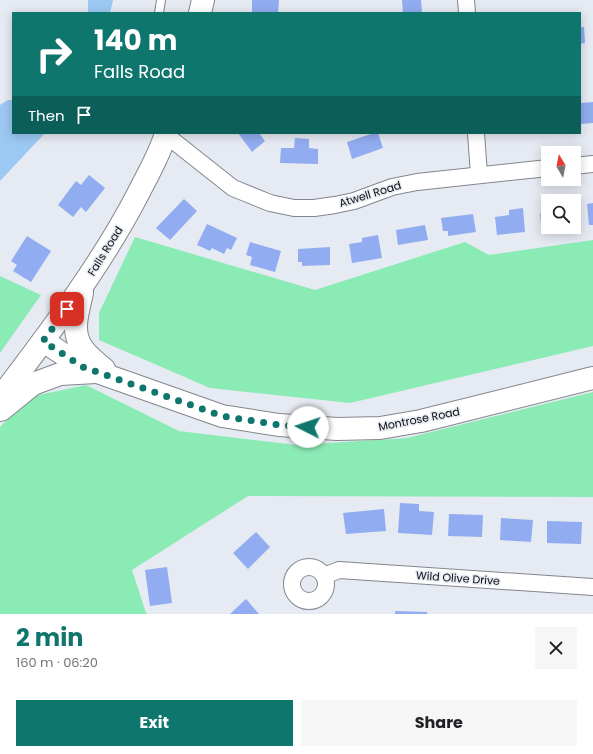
<!DOCTYPE html>
<meta charset="utf-8">
<style>
body{margin:0;font-family:Poppins,sans-serif;background:#f6f6f6;color:#202124;height:100vh;display:flex;flex-direction:column;font-size:15px;white-space:nowrap}
*{box-sizing:border-box;margin:0}
p{font-size:13px;color:#757577}
.icon{flex:none;width:22px;height:22px;fill:none;stroke:currentColor;stroke-width:2;stroke-linecap:round;stroke-linejoin:round}
.map{position:relative;height:614px;overflow:hidden}
.panel{display:flex;flex-direction:column;background:#fff;flex:1}
.panel>*{flex:none}
.guide{position:absolute;left:12px;top:12px;width:569px;height:122px;border-radius:0px;box-shadow:0 2px 10px #0003;background:#0f766e;color:#fff;overflow:hidden}
.needle{width:26px;rotate:350deg}
.fabs{position:absolute;left:541px;top:146px;display:grid;gap:8px}
.fabs a{display:grid;place-items:center;width:40px;height:40px;border-radius:0px;background:#fff;box-shadow:0 2px 10px #0003;font-size:20px}
.pin{position:absolute;display:grid;place-items:center;width:34px;height:34px;color:#fff;margin:-17px;border-radius:8px;box-shadow:0 2px 6px #0006}
.me{position:absolute;width:44px;margin:-22px;rotate:274deg;stroke-linejoin:round;filter:drop-shadow(0 0 3px #0008)}
.turn{display:flex;align-items:center;gap:14px;height:84px;padding:0 16px;font-size:18px}
.turn .icon{width:52px;height:52px;stroke-width:2.5}
.turn b{display:block;font-size:28px;line-height:34px}
.then{display:flex;align-items:center;height:38px;padding:0 16px;background:#0003;gap:8px;font-size:15px}
.round{display:grid;place-items:center;flex:none;width:42px;height:42px;border-radius:0px;background:#f6f6f6}
.overview{display:flex;align-items:center;justify-content:space-between;height:68px;padding:0 16px}
h1{font-size:24px;font-weight:700;line-height:30px;color:#0f766e}
.button{display:flex;gap:8px;margin-top:auto;padding:8px 16px}
.button a{flex:1;height:46px;border-radius:0px;background:#0f766e;color:#fff;font-size:16px;font-weight:700;line-height:46px;text-align:center}
.button a+a{background:#f6f6f6;color:#202124}
.map>svg:first-child{display:block}
.green{fill:#8bebb5}
.water{fill:#9cc8f4}
.building{fill:#91acf0}
.lines{fill:none;stroke-linecap:round;stroke-linejoin:round}
.lane-casing{stroke:#83868e;stroke-width:10}
.street-casing{stroke:#83868e;stroke-width:18}
.primary-casing{stroke:#83868e;stroke-width:24}
.lane{stroke:#fff;stroke-width:8}
.street{stroke:#fff;stroke-width:16}
.primary{stroke:#fff;stroke-width:22}
.route{stroke:#0f766e;stroke-width:7;stroke-dasharray:0 12.6}
.labels{text-anchor:middle;stroke-width:3;stroke-linejoin:round;paint-order:stroke}
.street-label{font-size:11px;fill:#0c0d10;stroke:#e6eaf2}
</style>
<div class="map">
<svg width="593" height="614" viewBox="0 0 593 614">
<rect width="100%" height="100%" fill="#e6eaf2"/>
<g class="green">
<polygon points="135,237 315,290 465,242 489,255 593,240 593,346 350,403 210,388 99,340 99,313"/>
<polygon points="0,276 41,295 0,353"/>
<polygon points="86,385 179,431 297,445 407,438 593,392 593,497 248,496 132,570 146,613 148,614 0,614 0,427 29,397"/>
</g>
<g class="water">
<polygon points="88,0 113,0 110,13 88,13"/>
<polygon points="8,100 13,100 13,133 45,133 0,181 0,105"/>
</g>
<g class="building">
<polygon points="252,0 279,0 278,13 252,13"/>
<polygon points="402,0 421,0 422,13 403,13"/>
<polygon points="580,27 584,27 585,43 580,44"/>
<polygon points="593,102 593,123 580,124 580,103"/>
<polygon points="238,133 259,133 265,141 252,152"/>
<polygon points="374,133 378,133 383,148 352,159 347,142"/>
<polygon points="295,138 309,139 309,148 318,149 318,164 280,163 281,148 294,148"/>
<polygon points="89,175 105,188 86,212 81,207 73,217 58,205 76,181 81,185"/>
<polygon points="184,199 197,211 170,240 156,228"/>
<polygon points="593,203 593,225 589,225 587,204"/>
<polygon points="523,208 525,232 497,235 495,217 509,215 509,210"/>
<polygon points="548,213 548,227 571,227 571,230 542,233 540,214"/>
<polygon points="473,214 476,232 448,236 448,231 443,231 441,218"/>
<polygon points="207,224 237,238 231,250 227,248 224,254 212,248 210,251 197,245"/>
<polygon points="425,225 428,240 398,245 396,230"/>
<polygon points="378,235 382,258 352,263 349,244 362,242 362,238"/>
<polygon points="27,236 51,251 31,282 13,271 17,265 11,261"/>
<polygon points="250,242 281,251 275,272 250,265 252,257 246,255"/>
<polygon points="330,247 330,265 302,266 302,262 298,262 298,249"/>
<polygon points="400,503 419,504 419,511 434,512 432,535 398,533"/>
<polygon points="384,509 386,531 346,534 343,513"/>
<polygon points="449,514 483,515 482,537 448,536"/>
<polygon points="501,518 533,520 531,542 500,540"/>
<polygon points="547,521 582,522 581,544 547,543"/>
<polygon points="256,532 270,547 248,569 233,553"/>
<polygon points="167,567 172,603 150,606 145,570"/>
<polygon points="246,599 259,614 230,614"/>
<polygon points="395,611 427,612 427,614 395,614"/>
</g>
<g class="lines">
<g class="lane-casing">
<polyline id="lane" points="159,13 161,0"/>
</g>
<g class="street-casing">
<g id="street">
<polyline points="466,0 467,13"/>
<polyline points="476,133 479,175"/>
<polyline points="166,135 233,188 270,203 294,208 314,208 335,205 354,201 392,187 417,182 548,168"/>
<polyline points="574,166 593,164"/>
<circle cx="309" cy="584" r="17"/>
<polyline points="324,576 339,570 593,587"/>
</g>
</g>
<g class="primary-casing">
<g id="primary">
<polyline points="200,13 203,0"/>
<path d="M82 293C79 308 72 327 79 342 83 353 96 362 104 369"/>
<polyline points="43,341 83,367 222,416 279,425 337,429 380,428 421,421 593,378"/>
<path d="M0 398C50 332 100 267 138 194 148 174 160 154 166 133"/>
<polyline points="1,410 33,384 60,374 96,372"/>
</g>
</g>
<use href="#lane" class="lane"/>
<use href="#street" class="street"/>
<use href="#primary" class="primary"/>
</g>
<g class="lines">
<polyline class="route" points="67,309 43,341 83,367 222,416 279,425 308,427"/>
</g>
<g class="labels">
<g class="street-label">
<text transform="translate(370 194) rotate(-17)" y="4">Atwell Road</text>
<text transform="translate(105 251) rotate(-58)" y="4">Falls Road</text>
<text transform="translate(419 419) rotate(-11)" y="4">Montrose Road</text>
<text transform="translate(458 578) rotate(4)" y="4">Wild Olive Drive</text>
</g>
</g>
</svg>
<div class="fabs">
<a><svg class="needle" viewBox="-14 -14 28 28"><path d="M0-13l5 13h-10z" fill="#e53935"/><path d="M0 13l5-13h-10z" fill="#757577"/></svg></a>
<a><svg class="icon" aria-label="search" viewBox="0 0 24 24"><circle cx="10" cy="10" r="6"/><path d="M15 15l6 6"/></svg></a>
</div>
<div class="pin" style="left:67px;top:309px;background:#d93025"><svg class="icon" aria-label="arrive" viewBox="0 0 24 24"><path d="M6 21V4h12l-3 4 3 4H6"/></svg></div>
<svg class="me" style="left:308px;top:427px" viewBox="-20 -20 40 40"><circle r="19" fill="#fff"/><path d="M0-13L10 11 0 6-10 11z" fill="#0f766e"/></svg>
<div class="guide">
<div class="turn"><svg class="icon" aria-label="right" viewBox="0 0 24 24"><path d="M7 20v-9h11M14 6l5 5-5 5"/></svg><div><b>140 m</b>Falls Road</div></div>
<div class="then">Then<svg class="icon" aria-label="arrive" viewBox="0 0 24 24"><path d="M6 21V4h12l-3 4 3 4H6"/></svg></div>
</div>
</div>
<section class="panel">
<div class="overview"><div><h1>2 min</h1><p>160 m · 06:20</p></div><a class="round"><svg class="icon" aria-label="close" viewBox="0 0 24 24"><path d="M6 6l12 12M18 6L6 18"/></svg></a></div>
<div class="button"><a>Exit</a><a>Share</a></div>
</section>
